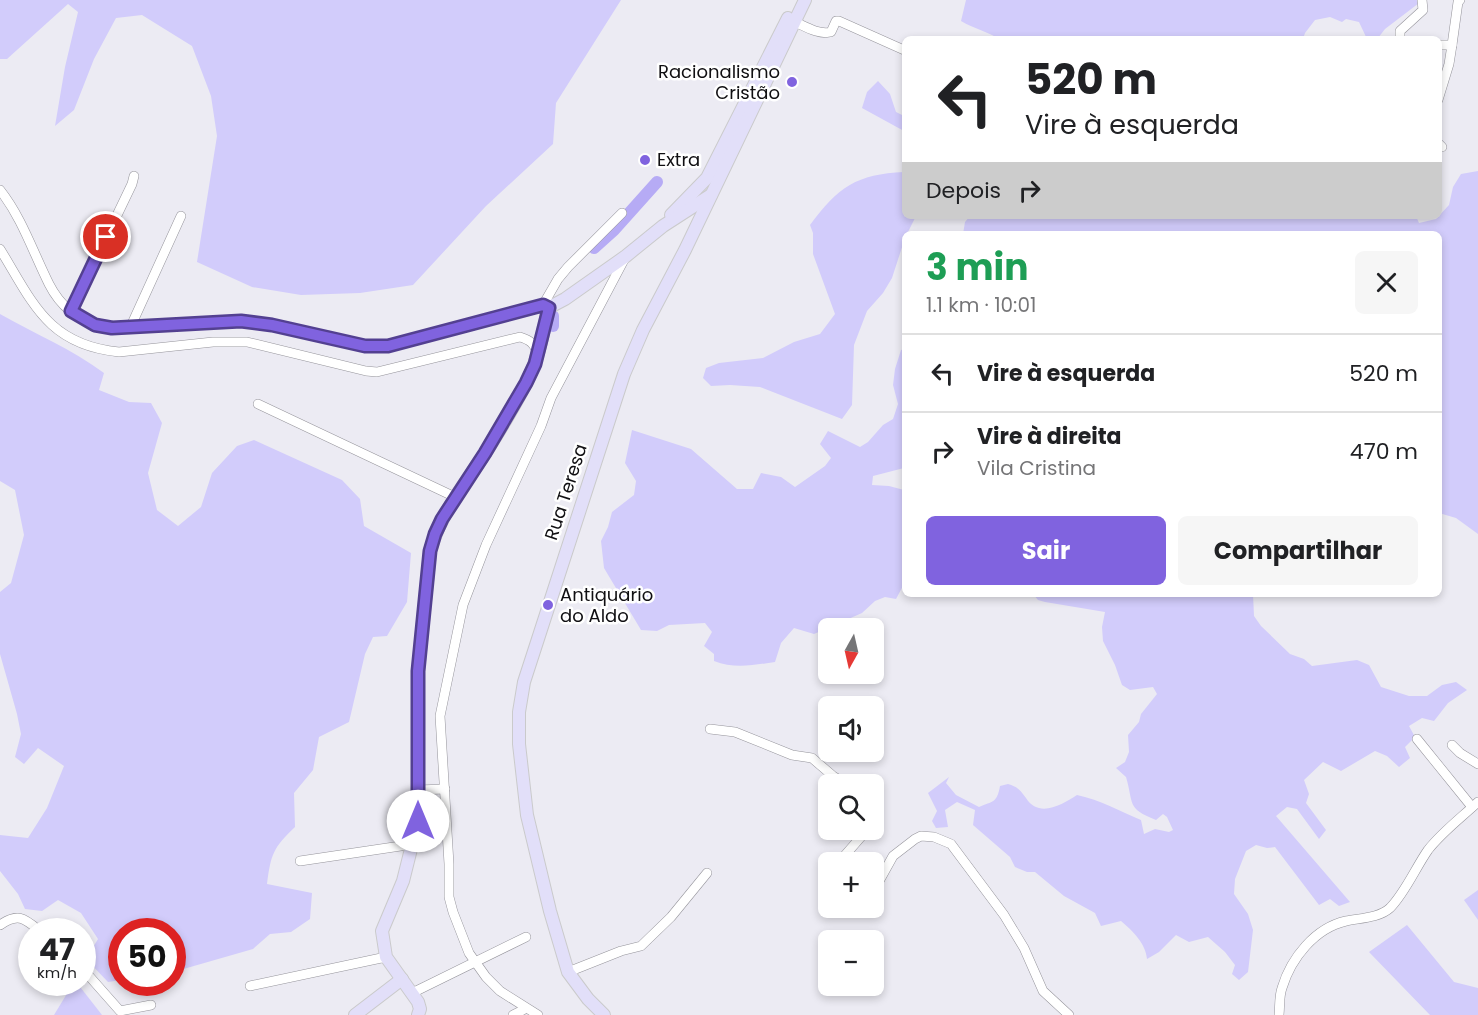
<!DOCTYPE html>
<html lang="pt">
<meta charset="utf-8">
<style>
body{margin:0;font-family:Poppins,sans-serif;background:#f6f6f6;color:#202124;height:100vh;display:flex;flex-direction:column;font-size:22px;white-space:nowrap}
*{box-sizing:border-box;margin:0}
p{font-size:20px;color:#757577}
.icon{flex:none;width:33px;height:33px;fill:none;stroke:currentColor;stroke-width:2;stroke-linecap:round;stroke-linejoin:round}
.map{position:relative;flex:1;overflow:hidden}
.panel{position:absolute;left:902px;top:231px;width:540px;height:366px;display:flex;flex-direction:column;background:#fff;border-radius:9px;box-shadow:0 3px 9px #0003}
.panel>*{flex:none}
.guide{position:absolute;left:902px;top:36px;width:540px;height:183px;border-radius:9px;box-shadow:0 3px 9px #0003;background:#fff;color:#202124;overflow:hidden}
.needle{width:39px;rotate:188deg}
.fabs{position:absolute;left:818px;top:618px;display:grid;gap:12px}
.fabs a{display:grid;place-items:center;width:66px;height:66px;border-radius:9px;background:#fff;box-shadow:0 3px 9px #0003;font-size:30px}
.speed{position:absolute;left:18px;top:918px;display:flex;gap:12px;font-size:30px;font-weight:700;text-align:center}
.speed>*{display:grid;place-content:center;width:78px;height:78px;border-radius:50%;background:#fff;box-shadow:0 3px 9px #0003;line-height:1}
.speed small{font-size:15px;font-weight:400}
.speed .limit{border:9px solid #d22;background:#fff;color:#111}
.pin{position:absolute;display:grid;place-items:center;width:51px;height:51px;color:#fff;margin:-26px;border:3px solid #fff;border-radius:50%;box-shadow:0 2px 6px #0007}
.me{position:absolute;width:66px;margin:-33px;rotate:0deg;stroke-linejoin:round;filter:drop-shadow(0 0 4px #0008)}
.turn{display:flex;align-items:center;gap:21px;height:126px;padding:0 24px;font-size:27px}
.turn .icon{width:78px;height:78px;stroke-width:2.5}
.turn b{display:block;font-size:42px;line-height:51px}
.then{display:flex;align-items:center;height:57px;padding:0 24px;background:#0003;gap:12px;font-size:22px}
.round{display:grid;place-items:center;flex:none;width:63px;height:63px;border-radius:9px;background:#f6f6f6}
.headline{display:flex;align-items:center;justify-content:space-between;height:102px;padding:0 24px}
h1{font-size:36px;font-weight:700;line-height:45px;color:#1e9e55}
.primary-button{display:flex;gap:12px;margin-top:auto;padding:12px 24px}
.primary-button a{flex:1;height:69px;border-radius:9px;background:#8063df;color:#fff;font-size:24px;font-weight:700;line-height:69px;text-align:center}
.primary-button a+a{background:#f6f6f6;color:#202124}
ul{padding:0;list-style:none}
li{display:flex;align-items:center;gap:18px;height:78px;padding:0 24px;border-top:2px solid #e0e0e0}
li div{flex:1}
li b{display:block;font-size:22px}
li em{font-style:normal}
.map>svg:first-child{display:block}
.green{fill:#d2ccfb}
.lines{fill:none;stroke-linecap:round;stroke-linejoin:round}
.river{stroke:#b6abf5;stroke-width:12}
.minor-casing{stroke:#95949b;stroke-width:10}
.major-casing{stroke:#cacacb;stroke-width:14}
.minor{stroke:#fff;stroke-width:9}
.major{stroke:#e2dff9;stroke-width:12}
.route-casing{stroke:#534091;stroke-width:15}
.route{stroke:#8063df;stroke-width:10}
.poi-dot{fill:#8063df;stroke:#fff;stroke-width:2}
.labels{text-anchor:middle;stroke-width:5;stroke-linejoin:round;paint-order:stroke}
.poi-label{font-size:18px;fill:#100f12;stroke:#fff;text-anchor:start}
.street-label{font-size:18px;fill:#100f12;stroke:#fff}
</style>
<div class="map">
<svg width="1478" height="1015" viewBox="0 0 1478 1015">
<rect width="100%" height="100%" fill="#ecebf3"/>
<g class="green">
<polygon points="0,0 621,0 556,103 553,144 486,206 413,285 360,293 301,295 252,287 197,262 217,136 211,96 192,46 142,15 116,18 94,59 74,110 55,126 65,67 78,12 68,4 7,59 0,59"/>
<path d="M966 0H1423L1385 29 1378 38 1367 39 1359 22 1346 19 1342 22 1330 17 1315 20 1305 33 1303 39H999C987 31 974 29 961 21Z"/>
<polygon points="878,81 890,94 896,112 904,116 904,131 862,108 867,92"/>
<polygon points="1478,171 1478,534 1456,518 1439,513 1438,234 963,234 965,222 970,216 1416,216 1419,223 1436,219 1449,205 1453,187 1461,174"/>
<path d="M904 172V216H916L907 234H904V241L892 278 883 293 867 311 854 345 852 405 842 419 760 387 730 385 711 386 703 378 706 368 719 363 763 358 794 342 820 334 835 314 813 254V233L810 225C838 187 857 174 904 172Z"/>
<path d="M0 314C35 334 72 349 104 373L99 390 129 402 151 403 162 423 148 473 157 510 178 526 201 507 212 473 237 446 254 440 342 480 360 499 364 526 411 553 407 602 387 636 373 637 365 654 349 722 319 737 313 770 294 793 295 827C273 848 271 854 267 884L312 893 310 919 291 932 270 934 253 949 173 972 172 932H122L121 980 108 982 86 959 98 939 81 913 58 900 42 911 25 909 18 894 0 871V835L28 838 47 808 64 766 38 748 24 764 15 757 21 734 17 714 0 654V592L11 583 24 535 15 490 0 481Z"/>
<path d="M904 349V468L873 476 872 485 889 486 904 490V584L896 599 885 597 875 601 862 613 814 634 794 628 781 643 775 662C754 665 734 669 714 661V654L704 646 712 632 705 623 669 625 657 631 641 630 604 568 601 541 608 527 612 512 634 495 636 481 625 463 632 430 691 449 737 489H753L761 473 781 477 795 487 825 466 831 458 820 444 828 431 860 447 868 442 883 425 893 419 898 404 893 385 895 369 901 350Z"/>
<path d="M1033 594H1253L1254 616 1261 626 1290 654 1304 659 1312 666 1357 660 1369 665 1381 687 1409 696H1427L1442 685 1456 682 1467 690 1448 703 1434 721 1422 718 1409 726 1415 737 1405 747 1410 758 1399 767 1387 756 1375 751 1341 771 1323 762 1304 780 1309 794 1306 803 1326 830 1319 839 1297 809 1287 807 1276 816 1350 902 1339 906 1330 899 1319 905 1275 847 1267 848 1256 845 1246 851 1235 879 1234 894 1248 914 1253 930 1248 972 1239 980 1232 974 1235 965 1225 952 1208 937 1189 942 1176 935 1159 952 1147 959C1146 944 1133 931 1121 921L1101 926 1095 913 1064 896 1035 872H1027L1015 867 1010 857 973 825 975 810 957 802 945 810 948 827 936 828 932 821 937 811 928 793 949 777 946 783 956 795 979 807C993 801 997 803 1000 786L1008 784C1018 787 1020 790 1026 798 1039 819 1063 804 1077 795 1101 800 1119 811 1141 820L1144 834 1155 829 1169 832 1173 830 1167 817 1163 814 1156 820C1126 808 1134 804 1126 777L1116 768 1125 762 1129 752 1128 735 1139 722 1141 714 1157 694 1153 687 1130 690 1122 685 1115 665 1103 641 1102 627 1105 612 1045 602 1038 600Z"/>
<polygon points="1478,890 1478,920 1464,900"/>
<polygon points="1407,925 1454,982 1478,988 1478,1015 1430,1015 1369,952"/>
<polygon points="74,982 77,983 102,1015 54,1015"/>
</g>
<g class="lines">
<g class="river">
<polyline points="594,248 614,230 657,182"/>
<polyline points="553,326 553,316"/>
</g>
<g class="minor-casing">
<g id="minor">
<path d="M795 22C806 27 819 35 831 32L836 21H839L904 50"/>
<polyline points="1400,39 1400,31 1423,10 1422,0"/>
<polyline points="1438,45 1452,45 1458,2 1460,0"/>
<polyline points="1438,100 1449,64 1452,45"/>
<polyline points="1438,143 1442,147"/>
<path d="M0 190C22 218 33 252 49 284 74 333 117 329 164 325 187 324 210 322 233 321H250L365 346H388L543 305 548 308"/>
<path d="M0 249C33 303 48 345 119 352L213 342H247L366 371 377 372 520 337C530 340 534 343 538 354"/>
<polyline points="543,305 558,279 568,267 622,213"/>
<polyline points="71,311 132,184 134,176"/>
<polyline points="130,328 181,216"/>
<polyline points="258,404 455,497"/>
<polyline points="710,729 735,732 792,755 812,758 833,776 846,784"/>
<polyline points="1417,739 1472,807"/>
<polyline points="1452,745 1460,753 1478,764"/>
<polyline points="418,790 445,789"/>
<polyline points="873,803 875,813 873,820"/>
<polyline points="300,861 414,844"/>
<polyline points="839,862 867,830"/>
<polyline points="828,877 828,885"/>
<polyline points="873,892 893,856 915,839 921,836 934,837 951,844 1004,915 1024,948 1043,991 1069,1015"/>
<path d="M0 925C19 912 25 919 41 932"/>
<polyline points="82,968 120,1011 151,1005"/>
<polyline points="568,972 621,951 641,946 671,917 707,873"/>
<polyline points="250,986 386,957"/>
<polyline points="412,993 526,937"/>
<polyline points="513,1015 523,1010"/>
<polyline points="538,1015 500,991 486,977 469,953 453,912 449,897 449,864 440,716 463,605 486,545 541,426 551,398 625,258"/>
<path d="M1279 1015C1280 1006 1279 996 1282 988 1291 958 1315 928 1346 921 1360 918 1379 918 1390 908 1405 893 1416 867 1428 850 1442 832 1462 817 1478 802"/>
</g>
</g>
<g class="major-casing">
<g id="major">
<polyline points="671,215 707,178 788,18"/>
<polyline points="355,1015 402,979"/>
<path d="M418 1015 420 1009 418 1002 386 957 382 931 403 881 418 821V671L430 551C440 515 463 486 484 455 500 430 526 389 535 362 541 345 545 326 548 308L565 299 626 256 663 226 711 195"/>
<polyline points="604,1015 588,999 568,972 550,911 527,815 519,744 519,712 524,682 624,374 643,330 685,250 805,0"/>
</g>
</g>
<use href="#minor" class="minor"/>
<use href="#major" class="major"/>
</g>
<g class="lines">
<g class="route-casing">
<polyline id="route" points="106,237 71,311 95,325 112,328 241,321 272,325 365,346 388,346 543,305 549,308 535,364 526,383 485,453 442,519 435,534 430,551 418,671 418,821"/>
</g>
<use href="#route" class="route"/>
</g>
<g class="poi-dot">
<circle cx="792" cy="82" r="6"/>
<circle cx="645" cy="160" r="6"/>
<circle cx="548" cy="605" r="6"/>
</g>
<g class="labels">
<g class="poi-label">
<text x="780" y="78" text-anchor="end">Racionalismo<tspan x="780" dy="21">Cristão</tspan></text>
<text x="657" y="166">Extra</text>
<text x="560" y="601">Antiquário<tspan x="560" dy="21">do Aldo</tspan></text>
</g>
<g class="street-label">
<text transform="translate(566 492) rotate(-72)" y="6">Rua Teresa</text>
</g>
</g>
</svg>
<div class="fabs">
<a><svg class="needle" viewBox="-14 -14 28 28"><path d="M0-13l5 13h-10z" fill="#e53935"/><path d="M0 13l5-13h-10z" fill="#757577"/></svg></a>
<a><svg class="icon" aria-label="sound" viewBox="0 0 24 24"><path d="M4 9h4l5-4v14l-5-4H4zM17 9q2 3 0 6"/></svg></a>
<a><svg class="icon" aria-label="search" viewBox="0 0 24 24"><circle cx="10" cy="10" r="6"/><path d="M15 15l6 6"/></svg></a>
<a>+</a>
<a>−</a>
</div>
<div class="speed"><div>47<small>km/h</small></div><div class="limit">50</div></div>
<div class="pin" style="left:106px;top:237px;background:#d93025"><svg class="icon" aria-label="arrive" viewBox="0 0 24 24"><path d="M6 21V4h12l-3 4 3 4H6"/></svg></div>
<svg class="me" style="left:418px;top:821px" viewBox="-20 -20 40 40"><circle r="19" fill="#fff"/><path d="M0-13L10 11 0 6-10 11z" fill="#8063df"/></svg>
<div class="guide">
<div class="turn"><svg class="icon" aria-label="left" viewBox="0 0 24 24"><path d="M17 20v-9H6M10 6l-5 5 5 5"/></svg><div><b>520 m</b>Vire à esquerda</div></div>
<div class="then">Depois<svg class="icon" aria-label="right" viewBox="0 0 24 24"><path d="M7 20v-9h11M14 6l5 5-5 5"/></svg></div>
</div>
<section class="panel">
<div class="headline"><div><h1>3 min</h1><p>1.1 km · 10:01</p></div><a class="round"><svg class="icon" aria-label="close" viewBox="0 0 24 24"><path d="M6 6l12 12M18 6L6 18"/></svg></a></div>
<ul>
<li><svg class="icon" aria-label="left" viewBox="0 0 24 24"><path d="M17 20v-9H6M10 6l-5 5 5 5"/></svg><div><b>Vire à esquerda</b></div><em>520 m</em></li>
<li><svg class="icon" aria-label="right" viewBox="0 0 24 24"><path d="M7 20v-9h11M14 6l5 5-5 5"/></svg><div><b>Vire à direita</b><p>Vila Cristina</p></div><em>470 m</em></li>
</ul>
<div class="primary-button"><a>Sair</a><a>Compartilhar</a></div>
</section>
</div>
